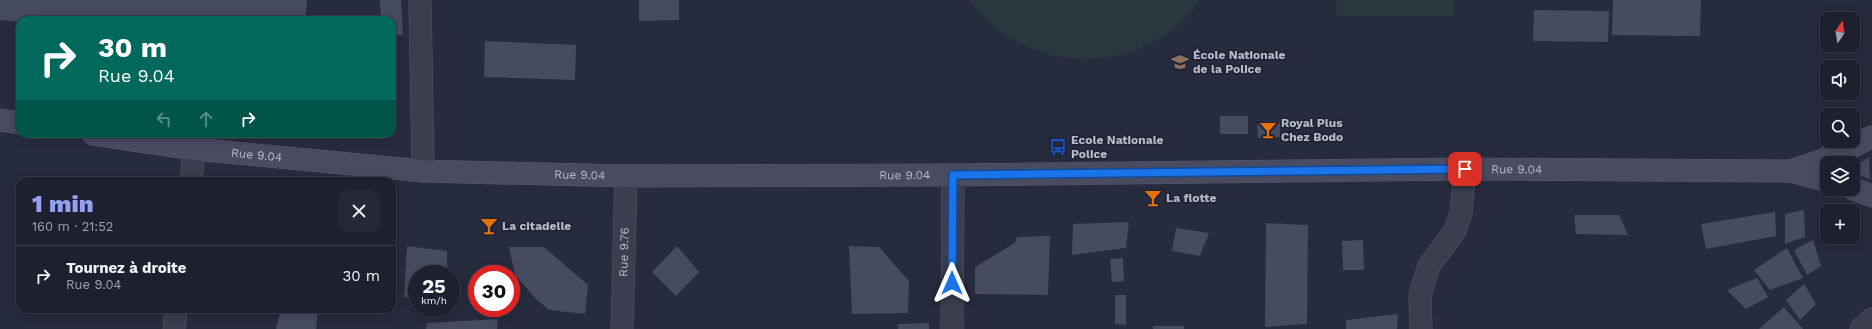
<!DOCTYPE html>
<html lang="fr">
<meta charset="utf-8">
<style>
body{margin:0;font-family:"Work Sans",sans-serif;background:#252836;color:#f1f3f6;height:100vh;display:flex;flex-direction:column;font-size:15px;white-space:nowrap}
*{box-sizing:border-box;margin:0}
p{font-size:13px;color:#a0a3aa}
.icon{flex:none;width:22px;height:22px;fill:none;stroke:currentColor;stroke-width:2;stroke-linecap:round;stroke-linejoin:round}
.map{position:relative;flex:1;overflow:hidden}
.side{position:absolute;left:16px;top:177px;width:380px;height:136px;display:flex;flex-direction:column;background:#1d202e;border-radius:12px;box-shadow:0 2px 10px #0003,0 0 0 1px #3b3e4a}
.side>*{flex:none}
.guide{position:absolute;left:16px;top:16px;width:380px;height:122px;border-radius:12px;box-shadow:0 2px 10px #0003,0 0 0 1px #3b3e4a;background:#00695c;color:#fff;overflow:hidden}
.needle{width:26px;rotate:12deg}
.buttons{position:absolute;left:1820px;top:12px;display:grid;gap:8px}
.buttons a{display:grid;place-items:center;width:40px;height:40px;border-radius:8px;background:#1d202e;box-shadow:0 2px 10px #0003,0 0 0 1px #3b3e4a;font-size:20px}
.speed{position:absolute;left:408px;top:265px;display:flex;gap:8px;font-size:20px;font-weight:700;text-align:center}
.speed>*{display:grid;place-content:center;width:52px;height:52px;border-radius:50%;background:#1d202e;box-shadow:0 2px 10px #0003,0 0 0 1px #3b3e4a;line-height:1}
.speed small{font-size:10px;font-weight:400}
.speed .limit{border:6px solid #d22;background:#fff;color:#111}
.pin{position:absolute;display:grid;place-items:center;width:34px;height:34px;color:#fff;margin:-17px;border-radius:8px;box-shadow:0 2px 6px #0006}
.me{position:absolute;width:44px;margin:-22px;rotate:0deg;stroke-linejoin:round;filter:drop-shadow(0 0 3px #0008)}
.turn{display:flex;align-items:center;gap:14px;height:84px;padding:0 16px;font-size:18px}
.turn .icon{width:52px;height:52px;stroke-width:2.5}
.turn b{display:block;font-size:28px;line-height:34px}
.lanes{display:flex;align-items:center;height:38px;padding:0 16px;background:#0003;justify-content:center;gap:20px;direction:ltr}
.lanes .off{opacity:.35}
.round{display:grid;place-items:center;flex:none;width:42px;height:42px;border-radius:12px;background:#252836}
.overview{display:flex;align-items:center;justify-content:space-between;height:68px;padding:0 16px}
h1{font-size:24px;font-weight:800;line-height:30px;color:#95a1f0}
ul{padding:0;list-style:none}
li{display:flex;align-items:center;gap:12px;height:60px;padding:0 16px;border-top:1px solid #3b3e4a}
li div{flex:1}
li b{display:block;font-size:15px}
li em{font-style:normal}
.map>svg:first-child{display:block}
.green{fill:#29373f}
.building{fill:#464b60}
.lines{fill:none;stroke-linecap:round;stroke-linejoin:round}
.street-casing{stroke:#565969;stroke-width:23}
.secondary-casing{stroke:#565969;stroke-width:23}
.street{stroke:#3b3e4e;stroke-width:22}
.secondary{stroke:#494c61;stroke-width:22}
.route-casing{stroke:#114b97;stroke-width:10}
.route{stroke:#1a73e8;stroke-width:7}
.labels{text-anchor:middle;stroke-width:3;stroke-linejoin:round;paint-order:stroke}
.poi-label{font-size:12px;font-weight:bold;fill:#b7bac9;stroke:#202333;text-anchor:start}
.street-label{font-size:12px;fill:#b7bac9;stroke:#202333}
</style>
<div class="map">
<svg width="1872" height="329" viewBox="0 0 1872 329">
<rect width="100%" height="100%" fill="#272b3e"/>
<g class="green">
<path d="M969 0H1200C1191 12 1181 24 1168 33 1105 78 1015 63 969 0Z"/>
<polygon points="1336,0 1453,0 1453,16 1337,16"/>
</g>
<g class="building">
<polygon points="0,0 307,0 305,20 20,20 20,22 0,20"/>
<polygon points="380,0 401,0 403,35 392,35 392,20 381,20"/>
<polygon points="639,0 679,0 679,20 639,21"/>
<polygon points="1613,0 1701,0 1700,36 1612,35"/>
<polygon points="1534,10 1609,11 1608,42 1533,41"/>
<polygon points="485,41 576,45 575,80 484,77"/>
<rect x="1220" y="116" width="28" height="18"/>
<polygon points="1280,121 1280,137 1258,138 1257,122"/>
<polygon points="1869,157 1870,179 1853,173 1853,168"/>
<polygon points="1804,210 1805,237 1785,244 1785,214"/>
<polygon points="1775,212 1776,236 1706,249 1701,224"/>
<polygon points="1574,215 1619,215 1628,235 1576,234"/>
<polygon points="1129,222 1126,248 1072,255 1073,224"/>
<polygon points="1266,223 1308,225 1307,324 1265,327"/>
<polygon points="1176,228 1209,233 1200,256 1172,251"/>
<polygon points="1050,236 1048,295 975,294 975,267 1015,243 1017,237"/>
<polygon points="1363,240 1364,270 1343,270 1342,241"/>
<polygon points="1813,240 1821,266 1807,275 1794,250"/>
<polygon points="407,246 447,251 447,274 417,274 417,299 404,297"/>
<polygon points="677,246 699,272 676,296 652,272"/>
<polygon points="849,246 879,247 909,281 908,313 852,314"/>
<polygon points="509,247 544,247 588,285 585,314 549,310 536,299 515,275"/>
<polygon points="1787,248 1803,278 1770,290 1754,270"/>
<polygon points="1123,258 1124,281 1112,282 1110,259"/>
<polygon points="1757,278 1768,297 1746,309 1727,290"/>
<polygon points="1804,284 1816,304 1800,320 1786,300"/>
<polygon points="1115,295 1126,295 1126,325 1115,324"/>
<polygon points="1784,307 1803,329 1759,329"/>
<polygon points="281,309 318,309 316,329 276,329"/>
<polygon points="1398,314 1397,329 1346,329 1346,320"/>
<polygon points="498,319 497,329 426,329 427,323"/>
<polygon points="929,323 929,329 898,329 898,324"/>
<rect x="1153" y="326" width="31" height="3"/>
</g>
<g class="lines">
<g class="street-casing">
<g id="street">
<polyline points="420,0 423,171"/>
<polyline points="191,181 194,149"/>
<polyline points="174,329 176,309"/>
<path id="s1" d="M622 329 626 176"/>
<polyline points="952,329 953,175"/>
<polyline points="1421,329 1420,295 1429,266 1455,231 1461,213 1465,169"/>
<polyline points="1861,329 1872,319"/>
</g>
</g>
<g class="secondary-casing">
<g id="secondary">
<polyline points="0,120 20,123"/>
<path id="s2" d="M93 134 194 149 423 171 626 176 953 175 1465 169 1790 171 1827 181"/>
<polyline points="1790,171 1821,161 1872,137"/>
<polyline points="1853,189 1872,196"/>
</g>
</g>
<use href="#street" class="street"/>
<use href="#secondary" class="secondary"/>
</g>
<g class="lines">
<g class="route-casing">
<polyline id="route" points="952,283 953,175 1465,169"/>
</g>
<use href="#route" class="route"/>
</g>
<defs>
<g id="school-bare" transform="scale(1.38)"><path d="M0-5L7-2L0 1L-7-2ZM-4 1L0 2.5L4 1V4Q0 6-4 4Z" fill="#8d6e63" stroke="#202333" stroke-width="2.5" paint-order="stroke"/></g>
<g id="bar-bare" transform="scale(1.38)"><path d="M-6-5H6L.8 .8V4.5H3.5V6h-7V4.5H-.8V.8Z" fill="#e8710a" stroke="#202333" stroke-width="2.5" paint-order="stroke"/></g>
<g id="bus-bare" transform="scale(1.38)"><path d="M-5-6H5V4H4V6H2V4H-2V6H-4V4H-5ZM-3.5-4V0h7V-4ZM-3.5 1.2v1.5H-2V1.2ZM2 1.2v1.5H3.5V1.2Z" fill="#1a4fb4" stroke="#202333" stroke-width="2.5" paint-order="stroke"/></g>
</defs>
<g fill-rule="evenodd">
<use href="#school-bare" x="1180" y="62"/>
<use href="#bar-bare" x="1268" y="130"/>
<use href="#bus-bare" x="1058" y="147"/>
<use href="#bar-bare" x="1153" y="198"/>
<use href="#bar-bare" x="489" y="226"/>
</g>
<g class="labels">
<g class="poi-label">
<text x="1193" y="59">École Nationale<tspan x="1193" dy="14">de la Police</tspan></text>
<text x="1281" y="127">Royal Plus<tspan x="1281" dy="14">Chez Bodo</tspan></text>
<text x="1071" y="144">Ecole Nationale<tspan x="1071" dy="14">Police</tspan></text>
<text x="1166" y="202">La flotte</text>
<text x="502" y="230">La citadelle</text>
</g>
<g class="street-label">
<text dy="4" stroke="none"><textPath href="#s2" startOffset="165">Rue 9.04</textPath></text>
<text dy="4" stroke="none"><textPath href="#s2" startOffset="1426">Rue 9.04</textPath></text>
<text dy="4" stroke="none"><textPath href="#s2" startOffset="489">Rue 9.04</textPath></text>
<text dy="4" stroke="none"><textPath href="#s2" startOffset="814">Rue 9.04</textPath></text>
<text dy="4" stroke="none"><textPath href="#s1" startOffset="77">Rue 9.76</textPath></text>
</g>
</g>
</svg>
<div class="buttons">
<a><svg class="needle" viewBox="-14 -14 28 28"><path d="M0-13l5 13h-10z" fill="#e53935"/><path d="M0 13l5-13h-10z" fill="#a0a3aa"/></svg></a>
<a><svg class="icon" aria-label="sound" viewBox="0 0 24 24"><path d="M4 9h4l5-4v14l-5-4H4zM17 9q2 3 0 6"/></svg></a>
<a><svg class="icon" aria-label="search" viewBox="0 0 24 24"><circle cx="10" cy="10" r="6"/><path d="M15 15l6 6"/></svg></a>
<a><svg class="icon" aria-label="layers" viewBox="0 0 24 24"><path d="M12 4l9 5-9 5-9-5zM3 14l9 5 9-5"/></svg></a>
<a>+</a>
</div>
<div class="speed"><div>25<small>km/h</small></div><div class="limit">30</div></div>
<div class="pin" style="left:1465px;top:169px;background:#d93025"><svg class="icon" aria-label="arrive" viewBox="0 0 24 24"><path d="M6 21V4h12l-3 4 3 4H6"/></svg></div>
<svg class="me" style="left:952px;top:283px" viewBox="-20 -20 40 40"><path d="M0-17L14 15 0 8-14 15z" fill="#1a73e8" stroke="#fff" stroke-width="4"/></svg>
<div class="guide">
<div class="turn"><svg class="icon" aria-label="right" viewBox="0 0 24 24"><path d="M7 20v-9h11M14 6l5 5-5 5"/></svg><div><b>30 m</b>Rue 9.04</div></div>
<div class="lanes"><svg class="icon off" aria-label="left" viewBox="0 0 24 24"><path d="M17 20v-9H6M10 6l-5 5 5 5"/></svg><svg class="icon off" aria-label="ahead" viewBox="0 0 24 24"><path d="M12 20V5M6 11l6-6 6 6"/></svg><svg class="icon" aria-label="right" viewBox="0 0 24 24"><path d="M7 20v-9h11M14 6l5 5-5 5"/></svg></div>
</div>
<section class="side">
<div class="overview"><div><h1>1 min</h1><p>160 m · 21:52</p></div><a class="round"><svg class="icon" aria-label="close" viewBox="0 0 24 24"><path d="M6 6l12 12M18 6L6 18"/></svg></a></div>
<ul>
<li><svg class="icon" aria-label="right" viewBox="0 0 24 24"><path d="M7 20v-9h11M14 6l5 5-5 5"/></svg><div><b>Tournez à droite</b><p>Rue 9.04</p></div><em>30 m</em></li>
</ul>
</section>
</div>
